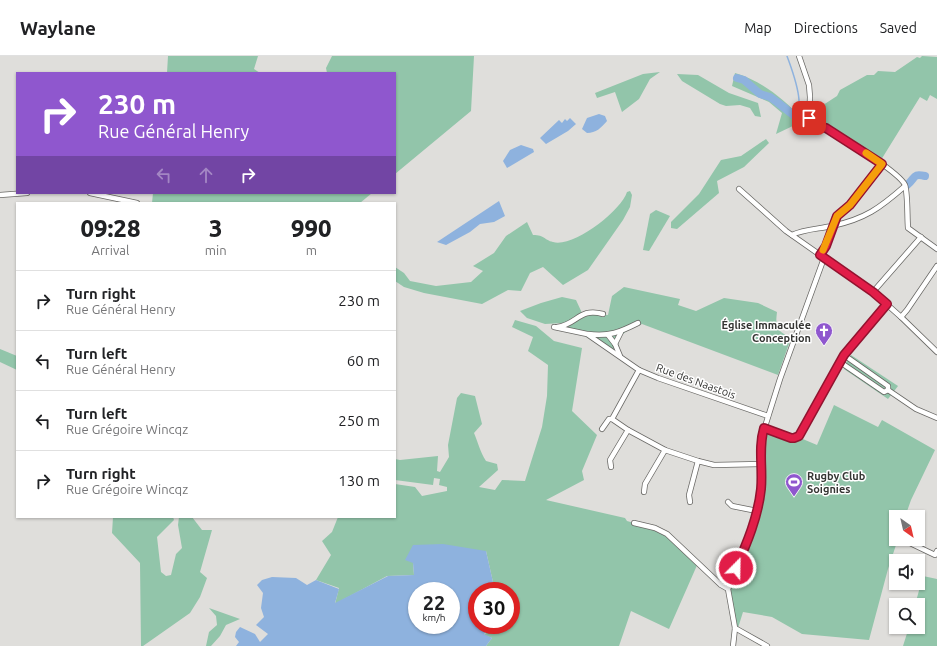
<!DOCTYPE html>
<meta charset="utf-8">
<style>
body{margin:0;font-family:Ubuntu,sans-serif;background:#f6f6f6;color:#202124;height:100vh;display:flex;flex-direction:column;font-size:15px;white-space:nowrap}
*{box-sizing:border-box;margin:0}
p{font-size:13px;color:#757577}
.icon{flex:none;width:22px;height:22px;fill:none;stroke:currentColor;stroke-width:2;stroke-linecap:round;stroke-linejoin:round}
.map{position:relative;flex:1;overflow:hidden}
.panel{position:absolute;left:16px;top:146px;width:380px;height:316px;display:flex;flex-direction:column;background:#fff;border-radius:0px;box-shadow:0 1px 3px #0004}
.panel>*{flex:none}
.top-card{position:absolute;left:16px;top:16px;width:380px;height:122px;border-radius:0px;box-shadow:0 1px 3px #0004;background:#8f57ce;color:#fff;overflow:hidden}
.needle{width:26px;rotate:146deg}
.tools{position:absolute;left:889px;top:454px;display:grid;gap:8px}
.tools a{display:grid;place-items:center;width:36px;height:36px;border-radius:0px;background:#fff;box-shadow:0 1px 3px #0004;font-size:20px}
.speed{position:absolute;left:408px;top:526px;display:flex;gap:8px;font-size:20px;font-weight:700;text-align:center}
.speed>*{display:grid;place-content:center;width:52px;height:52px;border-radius:50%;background:#fff;box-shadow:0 1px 3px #0004;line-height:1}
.speed small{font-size:10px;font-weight:400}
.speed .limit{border:6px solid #d22;background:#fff;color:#111}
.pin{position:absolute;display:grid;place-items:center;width:34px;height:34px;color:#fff;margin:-17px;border-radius:8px;box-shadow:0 2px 6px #0006}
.me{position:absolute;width:44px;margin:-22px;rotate:23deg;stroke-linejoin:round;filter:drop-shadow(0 0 3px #0008)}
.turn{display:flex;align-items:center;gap:14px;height:84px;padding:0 16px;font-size:18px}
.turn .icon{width:52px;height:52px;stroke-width:2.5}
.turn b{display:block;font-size:28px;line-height:34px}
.lanes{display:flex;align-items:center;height:38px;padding:0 16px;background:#0003;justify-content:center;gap:20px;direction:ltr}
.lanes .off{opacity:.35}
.eta{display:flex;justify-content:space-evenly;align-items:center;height:68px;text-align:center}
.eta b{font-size:24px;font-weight:800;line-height:28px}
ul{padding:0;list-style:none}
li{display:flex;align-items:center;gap:12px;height:60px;padding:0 16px;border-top:1px solid #e0e0e0}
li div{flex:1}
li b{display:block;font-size:15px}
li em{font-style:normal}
header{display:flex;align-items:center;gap:24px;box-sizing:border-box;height:56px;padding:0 20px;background:#fff;border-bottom:1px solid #e0e0e0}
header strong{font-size:19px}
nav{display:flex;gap:22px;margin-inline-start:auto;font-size:14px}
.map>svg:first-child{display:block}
.green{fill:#92c5aa}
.water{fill:#8eb2de;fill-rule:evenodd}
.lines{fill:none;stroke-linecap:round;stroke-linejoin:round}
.stream{stroke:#8eb2de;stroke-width:1.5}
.river{stroke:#8eb2de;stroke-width:8}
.street-casing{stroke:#6a6966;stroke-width:6}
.street{stroke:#fff;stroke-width:4.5}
.route-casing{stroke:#92132f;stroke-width:10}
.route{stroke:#e11d48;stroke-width:7}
.slow{stroke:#f59e0b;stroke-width:7}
.labels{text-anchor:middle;stroke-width:3;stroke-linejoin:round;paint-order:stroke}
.poi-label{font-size:11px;font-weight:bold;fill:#363634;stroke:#fff;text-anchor:end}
.street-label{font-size:11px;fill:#363634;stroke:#fff}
</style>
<header>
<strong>Waylane</strong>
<nav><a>Map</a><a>Directions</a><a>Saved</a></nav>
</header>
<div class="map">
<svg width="937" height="590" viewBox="0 0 937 590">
<rect width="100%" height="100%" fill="#dfdedb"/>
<g class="green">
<polygon points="168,0 258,0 254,13 260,17 167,17"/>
<polygon points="332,0 474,0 471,55 395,118 395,17 327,17 326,12"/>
<polygon points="922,0 937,1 937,43 930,39 927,45 920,41 881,104 825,69 815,68 811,67 811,47 820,51 837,40 840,34 867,19 874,19 878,15 895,16 917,1 920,2"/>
<polygon points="660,16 650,23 639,43 622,56 615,36 597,42 595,37 643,18"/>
<path d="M735 17C762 25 782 42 802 62L797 68 776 78 782 57 769 46 732 30Z"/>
<polygon points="677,18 698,19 729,37 758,47 761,61 755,60 750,52 740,49 726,50 720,48 682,25"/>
<polygon points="766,83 769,87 744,111 717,125 719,137 677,173 671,172 671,166 699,138 721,104 741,100"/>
<path d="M630 135 632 139 630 151 623 164 588 214 563 229 543 211 530 217 521 235 508 234 482 248 424 237 404 231 395 225V211L404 217 410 225 436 230 471 226 483 215 473 210 494 197 506 180 527 166 533 179C545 179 544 184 553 186 573 192 621 155 627 136Z"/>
<polygon points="153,137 372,137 360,147 152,147"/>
<polygon points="656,154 670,160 649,195 643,194 650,158"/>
<path d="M624 231 680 243 678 249 696 255 724 242 758 247 777 256C775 273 777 274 791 282L778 319 642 268C622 277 617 277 618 301L585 280 558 272 563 267 545 268 527 262 520 255 541 247 562 241 576 244 582 257 608 259 612 240Z"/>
<path d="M515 264 536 270 554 285 582 292 572 355 597 379 582 415 584 424 546 444 625 462 627 465 662 475 698 507 669 573 631 555 619 590H486L492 582 484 579 494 569H511V535H495L486 495 413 507 414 519 387 520 335 548 339 532 316 524 331 499 322 485 332 476 338 461H395V428L415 431 422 440 447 435V431L439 429 440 423 434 422 433 429 395 424V403L400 404 438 400 437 415 440 416 449 401 448 389 457 342 461 337 475 340 482 368 474 377C478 386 480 396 486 405L497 408 498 414 479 431 495 434 502 424 525 425 542 371 547 340 548 309 528 295 533 281 512 271Z"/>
<polygon points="0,293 17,300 17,314 0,306"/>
<polygon points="851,299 898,330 888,343 844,313 844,310"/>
<polygon points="834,349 878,371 882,364 935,394 911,444 905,461 896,461 896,483 898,483 888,513 869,584 802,578 772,561 743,556 738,572 728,533 757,455 764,372 791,382 798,381 817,389"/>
<polygon points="113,461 173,461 174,464 157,481 161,516 166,520 171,519 176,498 182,492 178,469 179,461 192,461 202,474 212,474 200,516 207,522 200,541 190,557 143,590 141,590 140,507 112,477"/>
<polygon points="923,520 937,523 937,590 903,590 909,571 918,571 918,549 915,549"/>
<polygon points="209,552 240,563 226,569 220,580 211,590 206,590 209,576 217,569 216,560"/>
</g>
<g class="water">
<path d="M599 58 605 60 607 65C601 72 596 77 587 77L582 73 587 62Z"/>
<polygon points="570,62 576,68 568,75 546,88 540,82 559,64 562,67 565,63 567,65"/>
<polygon points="521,89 533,93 534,96 507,112 503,105 510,94"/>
<polygon points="499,145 505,160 494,166 480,168 470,176 446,189 437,186"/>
<path d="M443 488 486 495 495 535H477V569H494L484 578 492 582 486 590H236L239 586 235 581 236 576 240 571 255 578 260 586 268 578 256 569 264 561 261 552 263 537 257 529 262 524 272 521 296 522 307 529 316 524 339 533 335 547 388 520 414 519 413 507 405 504 413 489ZM417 535H451V569H417Z"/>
</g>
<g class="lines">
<path class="stream" d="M787 0C792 14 798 29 799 44 799 51 797 57 798 64"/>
<g class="river">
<polyline points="737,22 744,24 760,38 770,41 777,46 806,69"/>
<path d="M907 129C916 122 912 117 925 120"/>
</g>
<g class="street-casing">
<g id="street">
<path d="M799 0 809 29 810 41 809 67C814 73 824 70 831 75 845 83 900 117 905 129 908 139 907 160 908 172L937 193"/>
<polyline points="739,133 786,175 873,236 901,261 937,296"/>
<polyline points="90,137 137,147"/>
<polyline points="0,139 27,137"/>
<path d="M792 179C804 173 819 173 832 170 865 163 880 152 905 130"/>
<polyline points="820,199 826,189 837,160 850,149 882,108"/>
<polyline points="873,236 921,181"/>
<polyline points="901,261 907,254 937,210"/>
<polyline points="554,271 587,278 639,314 658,322 768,360"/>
<path d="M557 271C577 269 579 251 603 258"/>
<path d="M588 278C609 281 620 276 638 267"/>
<polyline points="608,279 615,288 620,300"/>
<polyline points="615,288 621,276"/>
<polyline points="840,306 884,336 888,334 888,330 844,299"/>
<polyline points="639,314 612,363 628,374 665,394 698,405 714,409 761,408"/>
<polyline points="888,334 916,353 937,362"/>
<polyline points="764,372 791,382 799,380 844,299 887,248"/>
<polyline points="602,373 609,363 612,363"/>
<polyline points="611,411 610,404 628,374"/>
<polyline points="644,436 645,428 665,394"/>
<polyline points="690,446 689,439 698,405"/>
<polyline points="728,446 732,450 757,455"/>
<polyline points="634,467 655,472 667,478 721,529 728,533"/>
<polyline points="910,487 935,499 937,495"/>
<polyline points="735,572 767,590"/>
<polyline points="733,590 735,572 728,533 748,484 757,455 761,432 762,380 780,323 824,202"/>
</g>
</g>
<use href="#street" class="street"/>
</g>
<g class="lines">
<g class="route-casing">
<path id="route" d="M736 512C747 487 758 461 761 433 763 412 758 392 764 372L791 382H794L799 380 844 299 887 248 873 236 820 199 826 190 837 160 850 149 882 108 826 72 811 69 809 67V62"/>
</g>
<use href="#route" class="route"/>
<polyline class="slow" points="823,194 837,160 850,149 882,108 866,97"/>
</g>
<defs>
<g id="church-pin" transform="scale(0.9)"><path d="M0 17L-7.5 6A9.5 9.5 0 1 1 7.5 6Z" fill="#8f57ce" stroke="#fff"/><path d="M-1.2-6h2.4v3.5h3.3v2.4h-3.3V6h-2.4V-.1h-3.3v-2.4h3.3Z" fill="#fff"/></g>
<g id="stadium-pin" transform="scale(0.9)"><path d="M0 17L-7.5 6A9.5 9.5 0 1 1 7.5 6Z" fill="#8f57ce" stroke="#fff"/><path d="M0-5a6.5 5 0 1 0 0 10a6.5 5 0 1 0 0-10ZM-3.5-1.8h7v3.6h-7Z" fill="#fff"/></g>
</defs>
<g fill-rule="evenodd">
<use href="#church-pin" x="824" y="275"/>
<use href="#stadium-pin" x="794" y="426"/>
</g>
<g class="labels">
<g class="poi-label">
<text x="811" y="273">Église Immaculée<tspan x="811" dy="13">Conception</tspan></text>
<text x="807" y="424" text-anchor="start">Rugby Club<tspan x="807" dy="13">Soignies</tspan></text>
</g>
<g class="street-label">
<text transform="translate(696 325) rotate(20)" y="4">Rue des Naastois</text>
</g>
</g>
</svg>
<div class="tools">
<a><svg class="needle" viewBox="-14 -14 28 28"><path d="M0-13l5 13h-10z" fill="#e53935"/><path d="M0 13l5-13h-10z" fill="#757577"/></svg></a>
<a><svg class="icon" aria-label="sound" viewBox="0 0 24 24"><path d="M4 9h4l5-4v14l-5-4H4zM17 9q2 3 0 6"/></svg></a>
<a><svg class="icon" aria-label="search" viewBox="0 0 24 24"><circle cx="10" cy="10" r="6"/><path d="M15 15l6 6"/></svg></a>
</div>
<div class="speed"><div>22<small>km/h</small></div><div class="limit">30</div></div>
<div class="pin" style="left:809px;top:62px;background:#d93025"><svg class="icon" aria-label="arrive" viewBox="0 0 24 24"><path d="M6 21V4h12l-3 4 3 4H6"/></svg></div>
<svg class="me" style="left:736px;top:512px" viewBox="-20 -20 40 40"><circle r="17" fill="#e11d48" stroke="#fff" stroke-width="3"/><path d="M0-11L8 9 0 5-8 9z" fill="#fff"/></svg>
<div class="top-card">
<div class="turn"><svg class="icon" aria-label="right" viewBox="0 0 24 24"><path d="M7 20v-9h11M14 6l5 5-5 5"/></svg><div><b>230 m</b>Rue Général Henry</div></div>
<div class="lanes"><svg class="icon off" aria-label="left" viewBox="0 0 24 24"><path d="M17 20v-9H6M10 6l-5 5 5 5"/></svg><svg class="icon off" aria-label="ahead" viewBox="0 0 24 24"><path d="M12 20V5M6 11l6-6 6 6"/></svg><svg class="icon" aria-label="right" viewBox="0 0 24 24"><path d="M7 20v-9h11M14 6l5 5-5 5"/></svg></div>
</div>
<section class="panel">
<div class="eta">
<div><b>09:28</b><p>Arrival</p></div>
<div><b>3</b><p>min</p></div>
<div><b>990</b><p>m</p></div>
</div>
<ul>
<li><svg class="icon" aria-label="right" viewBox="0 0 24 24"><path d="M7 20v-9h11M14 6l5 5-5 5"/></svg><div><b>Turn right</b><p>Rue Général Henry</p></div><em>230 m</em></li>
<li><svg class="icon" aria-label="left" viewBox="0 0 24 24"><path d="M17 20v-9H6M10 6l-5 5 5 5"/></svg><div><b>Turn left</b><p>Rue Général Henry</p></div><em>60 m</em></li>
<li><svg class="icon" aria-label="left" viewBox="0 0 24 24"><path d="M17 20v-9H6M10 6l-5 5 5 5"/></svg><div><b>Turn left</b><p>Rue Grégoire Wincqz</p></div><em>250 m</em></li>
<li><svg class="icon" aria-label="right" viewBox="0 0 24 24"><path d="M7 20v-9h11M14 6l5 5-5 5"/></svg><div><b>Turn right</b><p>Rue Grégoire Wincqz</p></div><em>130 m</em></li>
</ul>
</section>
</div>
